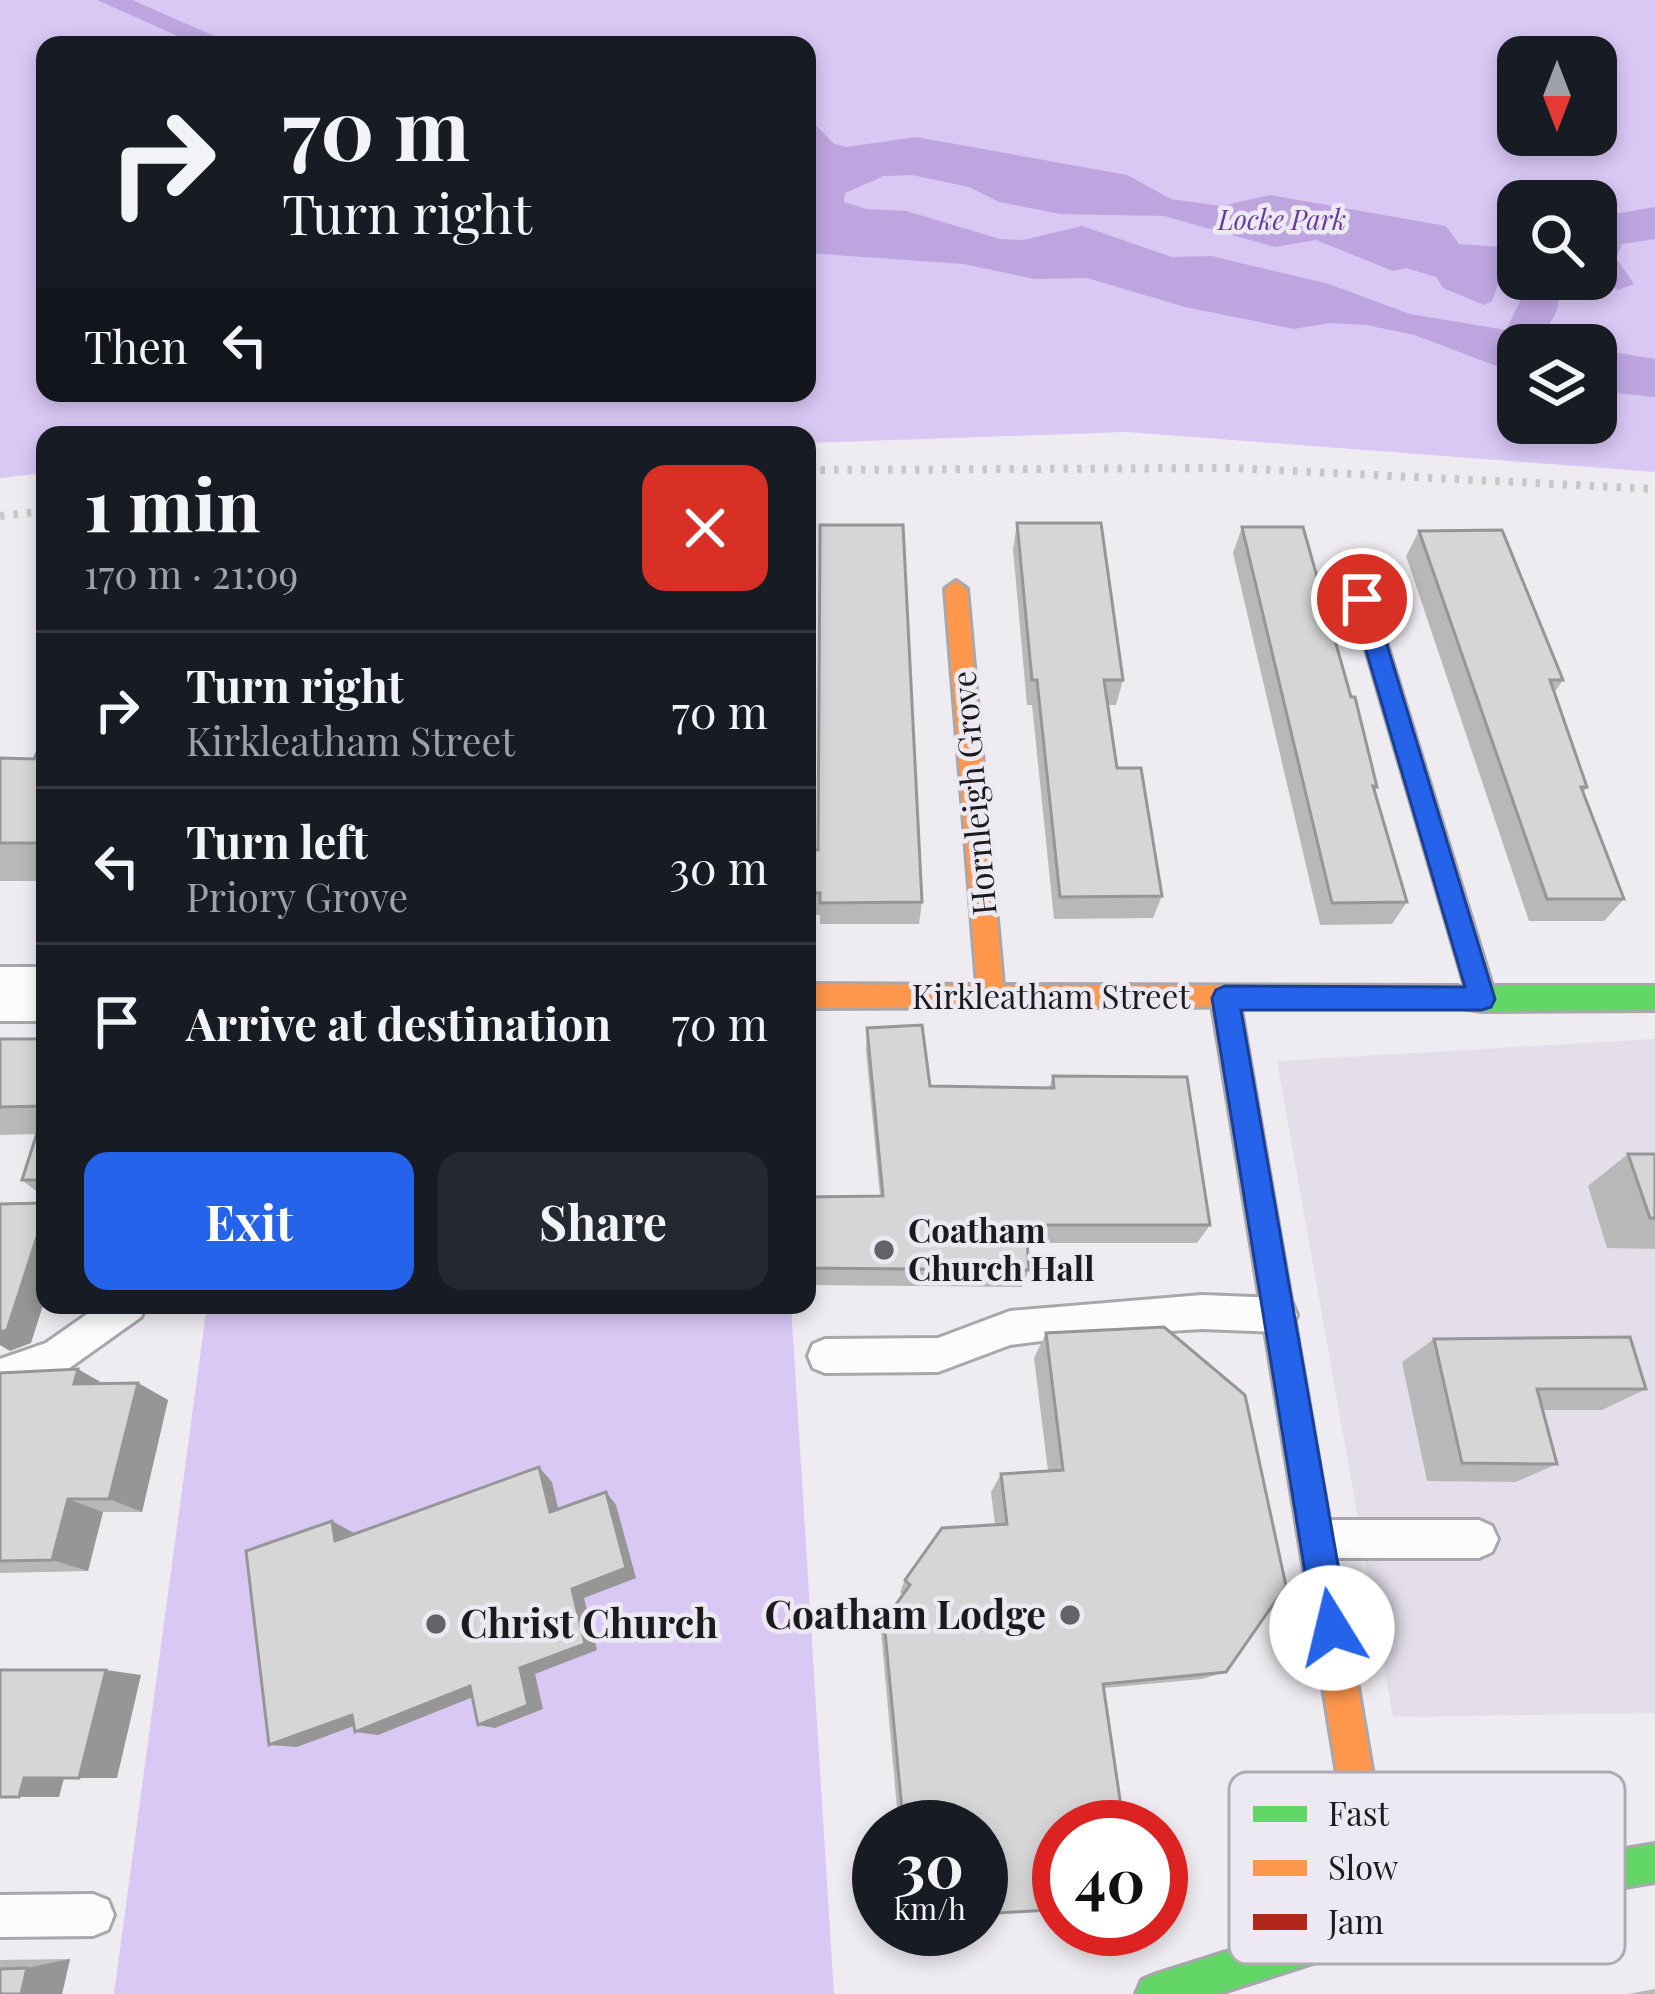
<!DOCTYPE html>
<meta charset="utf-8">
<style>
body{margin:0;font-family:"Playfair Display",serif;background:#242831;color:#f1f3f6;height:100vh;display:flex;flex-direction:column;font-size:45px;white-space:nowrap}
*{box-sizing:border-box;margin:0}
p{font-size:39px;color:#9ea1a6}
.icon{flex:none;width:66px;height:66px;fill:none;stroke:currentColor;stroke-width:2;stroke-linecap:round;stroke-linejoin:round}
.map{position:relative;flex:1;overflow:hidden}
.drawer{position:absolute;left:36px;top:426px;width:780px;height:888px;display:flex;flex-direction:column;background:#171b24;border-radius:24px;box-shadow:0 6px 18px #0003}
.drawer>*{flex:none}
.guide{position:absolute;left:36px;top:36px;width:780px;height:366px;border-radius:24px;box-shadow:0 6px 18px #0003;background:#171b24;color:#f1f3f6;overflow:hidden}
.needle{width:78px;rotate:180deg}
.controls{position:absolute;left:1497px;top:36px;display:grid;gap:24px}
.controls a{display:grid;place-items:center;width:120px;height:120px;border-radius:24px;background:#171b24;box-shadow:0 6px 18px #0003;font-size:60px}
.speed{position:absolute;left:852px;top:1800px;display:flex;gap:24px;font-size:60px;font-weight:700;text-align:center}
.speed>*{display:grid;place-content:center;width:156px;height:156px;border-radius:50%;background:#171b24;box-shadow:0 6px 18px #0003;line-height:1}
.speed small{font-size:30px;font-weight:400}
.speed .limit{border:18px solid #d22;background:#fff;color:#111}
.pin{position:absolute;display:grid;place-items:center;width:102px;height:102px;color:#fff;margin:-51px;border:6px solid #fff;border-radius:50%;box-shadow:0 3px 12px #0007}
.me{position:absolute;width:132px;margin:-66px;rotate:351deg;stroke-linejoin:round;filter:drop-shadow(0 0 9px #0008)}
.turn{display:flex;align-items:center;gap:42px;height:252px;padding:0 48px;font-size:54px}
.turn .icon{width:156px;height:156px;stroke-width:2.5}
.turn b{display:block;font-size:84px;line-height:102px}
.then{display:flex;align-items:center;height:114px;padding:0 48px;background:#0003;gap:24px;font-size:45px}
.round{display:grid;place-items:center;flex:none;width:126px;height:126px;border-radius:24px;background:#242831}
.headline{display:flex;align-items:center;justify-content:space-between;height:204px;padding:0 48px}
h1{font-size:72px;font-weight:700;line-height:90px}
.action{display:flex;gap:24px;margin-top:auto;padding:24px 48px}
.action a{flex:1;height:138px;border-radius:24px;background:#2563eb;color:#fff;font-size:48px;font-weight:700;line-height:138px;text-align:center}
.action a+a{background:#242831;color:#f1f3f6}
ul{padding:0;list-style:none}
li{display:flex;align-items:center;gap:36px;height:156px;padding:0 48px;border-top:3px solid #363941}
li div{flex:1}
li b{display:block;font-size:45px}
li em{font-style:normal}
.map>svg:first-child{display:block}
.built{fill:#e3deea}
.green{fill:#d9c7f4;fill-rule:evenodd}
.water{fill:#bea5e0;fill-rule:evenodd}
.lines{fill:none;stroke-linecap:round;stroke-linejoin:round}
.lane-casing{stroke:#a9a7ab;stroke-width:6}
.street-casing{stroke:#a9a7ab;stroke-width:6}
.fast-casing{stroke:#a9a7ab;stroke-width:6}
.slow-casing{stroke:#a9a7ab;stroke-width:6}
.jam-casing{stroke:#a9a7ab;stroke-width:6}
.lane{fill:#fcfcfd;fill-rule:evenodd}
.street{fill:#fcfcfd;fill-rule:evenodd}
.fast{fill:#63d668;fill-rule:evenodd}
.slow{fill:#ff974d;fill-rule:evenodd}
.jam{fill:#b3261e;fill-rule:evenodd}
.rail{stroke:#c9c8c9;stroke-width:8;stroke-dasharray:4.5 9;stroke-linecap:butt}
.wall{fill:#b9b8b8}
.shaded-wall{fill:#969696}
.building{fill:#d7d6d6;stroke:#969696;stroke-width:3}
.route{fill:#2563eb;stroke:#184099;stroke-width:3}
.poi-dot{fill:#656367;stroke:#ede9f3;stroke-width:4.5}
.labels{text-anchor:middle;stroke-width:9;stroke-linejoin:round;paint-order:stroke}
.far-park-label{font-size:27px;font-style:italic;fill:#693b9d;stroke:#ede9f3}
.street-label{font-size:33px;fill:#1b1a1d;stroke:#ede9f3}
.poi-label{font-size:33px;font-weight:bold;fill:#1b1a1d;stroke:#ede9f3;text-anchor:start}
.near-poi-label{font-size:39px;font-weight:bold;fill:#1b1a1d;stroke:#ede9f3;text-anchor:end}
.key{fill:#ede9f3;stroke:#aeabb3;stroke-width:3}
.key-label{font-size:33px;fill:#1b1a1d}
</style>
<div class="map">
<svg width="1655" height="1994" viewBox="0 0 1655 1994">
<rect width="100%" height="100%" fill="#eeebf1"/>
<polygon class="built" points="1655,1039 1655,1713 1393,1717 1277,1061"/>
<g class="green">
<path d="M0 0H1655V472L1127 432 807 443V435H45V473L0 478ZM45 45H807V393H45ZM1518 57H1596V135H1518ZM1518 201H1596V279H1518ZM1518 345H1596V423H1518Z"/>
<polygon points="207,1305 791,1305 834,1994 114,1994"/>
</g>
<g class="water">
<polygon points="97,0 132,0 235,45 198,45"/>
<path d="M807 116 834 144 847 147 916 137 1127 175 1171 199 1221 206 1270 195 1446 226 1459 244 1518 248V279H1562L1557 310 1545 333 1556 342 1573 345H1518V374L1414 335 1367 325 1329 323 1294 329 1185 307 1087 278 1035 279 964 264 807 253ZM912 175 969 187 999 202 1060 214 1164 216 1275 247 1316 240 1393 271 1406 268 1436 277 1443 288 1484 305 1492 301 1499 281 1525 291 1506 330 1410 314 1329 284 1211 256 1172 257 1082 226 1023 240 1000 239 906 211 866 209 844 202 845 193 884 176Z"/>
<polygon points="1655,207 1655,239 1622,244 1616,258 1634,284 1618,290 1596,277 1596,217"/>
<polygon points="1596,349 1655,359 1655,397 1596,391"/>
</g>
<g class="lines">
<g class="lane-casing">
<g id="lane">
<polygon points="1202,1295 1280,1298 1292,1303 1297,1315 1292,1327 1280,1332 1202,1329 1073,1337 1010,1345 938,1372 825,1373 813,1368 808,1356 813,1344 825,1339 938,1338 1010,1311"/>
<polygon points="100,1305 146,1305 141,1317 68,1369 0,1395 0,1359 46,1343"/>
<polygon points="1318,1520 1479,1520 1492,1526 1498,1539 1492,1552 1479,1558 1318,1558 1305,1552 1299,1539 1305,1526"/>
<polygon points="93,1894 108,1900 114,1915 108,1930 93,1936 0,1937 0,1895"/>
</g>
</g>
<g class="street-casing">
<rect id="street" x="0" y="967" width="45" height="54"/>
</g>
<g class="fast-casing">
<g id="fast">
<polygon points="1362,591 1373,599 1492,986 1655,986 1655,1010 1482,1011 1448,1006 1444,998 1448,990 1465,986 1351,599"/>
<polygon points="1655,1844 1655,1882 1547,1900 1403,1934 1217,1994 1136,1994 1142,1980 1156,1974 1403,1896 1547,1862"/>
</g>
</g>
<g class="slow-casing">
<g id="slow">
<polygon points="956,581 967,589 1003,985 1458,986 1468,990 1472,998 1468,1006 807,1008 807,984 977,985 945,589"/>
<polygon points="1326,1584 1338,1589 1343,1601 1378,1804 1390,1843 1422,1915 1417,1929 1403,1934 1389,1929 1353,1846 1342,1804 1309,1601 1314,1589"/>
</g>
</g>
<g class="jam-casing">
<polygon id="jam" points="1225,986 1235,990 1239,998 1343,1601 1338,1613 1326,1618 1314,1613 1309,1601 1211,998 1215,990"/>
</g>
<use href="#lane" class="lane"/>
<use href="#street" class="street"/>
<use href="#fast" class="fast"/>
<use href="#slow" class="slow"/>
<use href="#jam" class="jam"/>
<g class="rail">
<polyline points="807,470 1231,468 1655,489"/>
<polyline points="0,516 45,511"/>
</g>
</g>
<g class="wall">
<polygon points="1017,523 1123,680 1116,705 1108,705 1117,768 1162,896 1153,918 1054,919 1032,705 1027,705 1013,549"/>
<polygon points="1242,527 1377,787 1375,791 1407,902 1392,924 1320,925 1233,553"/>
<polygon points="1419,531 1563,680 1554,693 1587,787 1583,793 1624,899 1604,921 1529,921 1406,556"/>
<polygon points="45,742 45,881 0,881 0,758 34,759"/>
<polygon points="807,850 922,902 919,924 820,924 820,915 807,915"/>
<polygon points="867,1028 930,1086 1049,1088 1053,1076 1210,1225 1197,1243 1027,1243 1029,1270 1022,1287 807,1285 807,1197 880,1196 866,1051"/>
<polygon points="0,1039 45,1039 45,1198 22,1180 37,1134 0,1135"/>
<polygon points="1655,1153 1655,1249 1607,1248 1588,1186 1628,1154"/>
<polygon points="1046,1333 1226,1672 1202,1679 1104,1688 981,1827 916,1827 897,1808 881,1631 884,1621 903,1595 900,1592 905,1580 995,1525 991,1492 1001,1474 1048,1471 1034,1358"/>
<polygon points="1434,1339 1646,1389 1602,1410 1542,1410 1557,1464 1516,1482 1427,1481 1402,1362"/>
<polygon points="0,1373 103,1383 138,1383 168,1400 142,1512 103,1512 88,1571 0,1573"/>
<polygon points="70,1959 62,1994 0,1994 0,1960"/>
<polygon points="1655,1989 1655,1994 1628,1994"/>
</g>
<g class="shaded-wall">
<polygon points="45,1212 45,1299 31,1343 10,1351 0,1345 0,1332"/>
<polygon points="78,1369 111,1388 74,1384"/>
<polygon points="138,1383 168,1400 142,1512 109,1499"/>
<polygon points="539,1467 552,1482 562,1525 550,1512"/>
<polygon points="606,1492 616,1505 636,1578 584,1598 597,1650 535,1674 543,1709 495,1728 478,1725 520,1668"/>
<polygon points="68,1499 103,1512 88,1571 52,1560"/>
<polygon points="332,1521 354,1533 335,1541"/>
<polygon points="106,1670 141,1675 117,1778 79,1778"/>
<polygon points="470,1686 488,1691 378,1735 355,1732"/>
<polygon points="352,1715 375,1718 297,1747 269,1745"/>
<polygon points="24,1778 64,1778 59,1797 19,1797"/>
<polygon points="70,1959 62,1994 21,1994 27,1968"/>
</g>
<g class="building">
<polygon points="1017,523 1101,523 1123,680 1104,680 1117,768 1141,768 1162,896 1060,897 1037,680 1032,680"/>
<polygon points="820,525 903,525 922,902 820,903 820,893 807,893 807,850 818,850"/>
<polygon points="1242,527 1303,527 1351,697 1355,697 1377,787 1373,786 1407,902 1332,903"/>
<polygon points="1502,530 1563,680 1550,680 1587,787 1581,787 1624,899 1547,899 1419,531"/>
<polygon points="42,742 45,742 45,843 0,843 0,758 34,759"/>
<polygon points="922,1025 930,1086 1054,1088 1053,1076 1187,1077 1210,1225 1026,1225 1029,1270 807,1268 807,1197 883,1196 867,1028"/>
<polygon points="0,1039 45,1039 45,1106 0,1107"/>
<polygon points="45,1108 45,1180 22,1180"/>
<polygon points="1628,1154 1655,1154 1655,1218 1650,1218"/>
<polygon points="45,1203 45,1212 7,1330 0,1332 0,1204"/>
<polygon points="1164,1327 1245,1395 1286,1586 1226,1672 1103,1684 1124,1827 1059,1827 1059,1894 1045,1896 1047,1910 982,1914 981,1827 920,1827 902,1810 884,1621 910,1585 905,1580 942,1528 1007,1524 1001,1474 1063,1470 1046,1333"/>
<polygon points="1630,1337 1646,1389 1537,1389 1557,1464 1462,1463 1434,1339"/>
<polygon points="78,1369 74,1384 138,1383 109,1499 68,1499 52,1560 0,1561 0,1373"/>
<polygon points="539,1467 550,1512 606,1492 626,1568 572,1589 585,1644 520,1668 528,1705 478,1725 470,1686 355,1732 352,1715 269,1745 246,1551 332,1521 335,1541"/>
<polygon points="0,1670 106,1670 79,1778 24,1778 19,1797 0,1797"/>
<polygon points="27,1968 21,1994 0,1994 0,1969"/>
</g>
<polygon class="route" points="1362,591 1373,599 1495,999 1491,1007 1482,1010 1241,1010 1349,1628 1344,1640 1332,1645 1319,1640 1314,1628 1212,998 1216,990 1225,986 1465,987 1351,599"/>
<g class="poi-dot">
<circle cx="884" cy="1250" r="12"/>
<circle cx="1070" cy="1615" r="12"/>
<circle cx="436" cy="1624" r="12"/>
</g>
<g class="labels">
<g class="far-park-label">
<text x="1282" y="230">Locke Park</text>
</g>
<g class="street-label">
<text transform="translate(974 793) rotate(-95)" y="12">Hornleigh Grove</text>
<text x="1051" y="1009">Kirkleatham Street</text>
</g>
<g class="poi-label">
<text x="908" y="1243">Coatham<tspan x="908" dy="38">Church Hall</tspan></text>
</g>
<g class="near-poi-label">
<text x="1046" y="1629">Coatham Lodge</text>
<text x="460" y="1638" text-anchor="start">Christ Church</text>
</g>
</g>
<rect x="1229" y="1772" width="396" height="192" rx="18" class="key"/>
<rect x="1253" y="1806" width="54" height="16" fill="#63d668"/>
<rect x="1253" y="1860" width="54" height="16" fill="#ff974d"/>
<rect x="1253" y="1914" width="54" height="16" fill="#b3261e"/>
<g class="key-label">
<text x="1328" y="1826">Fast</text>
<text x="1328" y="1880">Slow</text>
<text x="1328" y="1934">Jam</text>
</g>
</svg>
<div class="controls">
<a><svg class="needle" viewBox="-14 -14 28 28"><path d="M0-13l5 13h-10z" fill="#e53935"/><path d="M0 13l5-13h-10z" fill="#9ea1a6"/></svg></a>
<a><svg class="icon" aria-label="search" viewBox="0 0 24 24"><circle cx="10" cy="10" r="6"/><path d="M15 15l6 6"/></svg></a>
<a><svg class="icon" aria-label="layers" viewBox="0 0 24 24"><path d="M12 4l9 5-9 5-9-5zM3 14l9 5 9-5"/></svg></a>
</div>
<div class="speed"><div>30<small>km/h</small></div><div class="limit">40</div></div>
<div class="pin" style="left:1362px;top:599px;background:#d93025"><svg class="icon" aria-label="arrive" viewBox="0 0 24 24"><path d="M6 21V4h12l-3 4 3 4H6"/></svg></div>
<svg class="me" style="left:1332px;top:1628px" viewBox="-20 -20 40 40"><circle r="19" fill="#fff"/><path d="M0-13L10 11 0 6-10 11z" fill="#2563eb"/></svg>
<div class="guide">
<div class="turn"><svg class="icon" aria-label="right" viewBox="0 0 24 24"><path d="M7 20v-9h11M14 6l5 5-5 5"/></svg><div><b>70 m</b>Turn right</div></div>
<div class="then">Then<svg class="icon" aria-label="left" viewBox="0 0 24 24"><path d="M17 20v-9H6M10 6l-5 5 5 5"/></svg></div>
</div>
<section class="drawer">
<div class="headline"><div><h1>1 min</h1><p>170 m · 21:09</p></div><a class="round" style="background:#d93025;color:#fff"><svg class="icon" aria-label="close" viewBox="0 0 24 24"><path d="M6 6l12 12M18 6L6 18"/></svg></a></div>
<ul>
<li><svg class="icon" aria-label="right" viewBox="0 0 24 24"><path d="M7 20v-9h11M14 6l5 5-5 5"/></svg><div><b>Turn right</b><p>Kirkleatham Street</p></div><em>70 m</em></li>
<li><svg class="icon" aria-label="left" viewBox="0 0 24 24"><path d="M17 20v-9H6M10 6l-5 5 5 5"/></svg><div><b>Turn left</b><p>Priory Grove</p></div><em>30 m</em></li>
<li><svg class="icon" aria-label="arrive" viewBox="0 0 24 24"><path d="M6 21V4h12l-3 4 3 4H6"/></svg><div><b>Arrive at destination</b></div><em>70 m</em></li>
</ul>
<div class="action"><a>Exit</a><a>Share</a></div>
</section>
</div>
